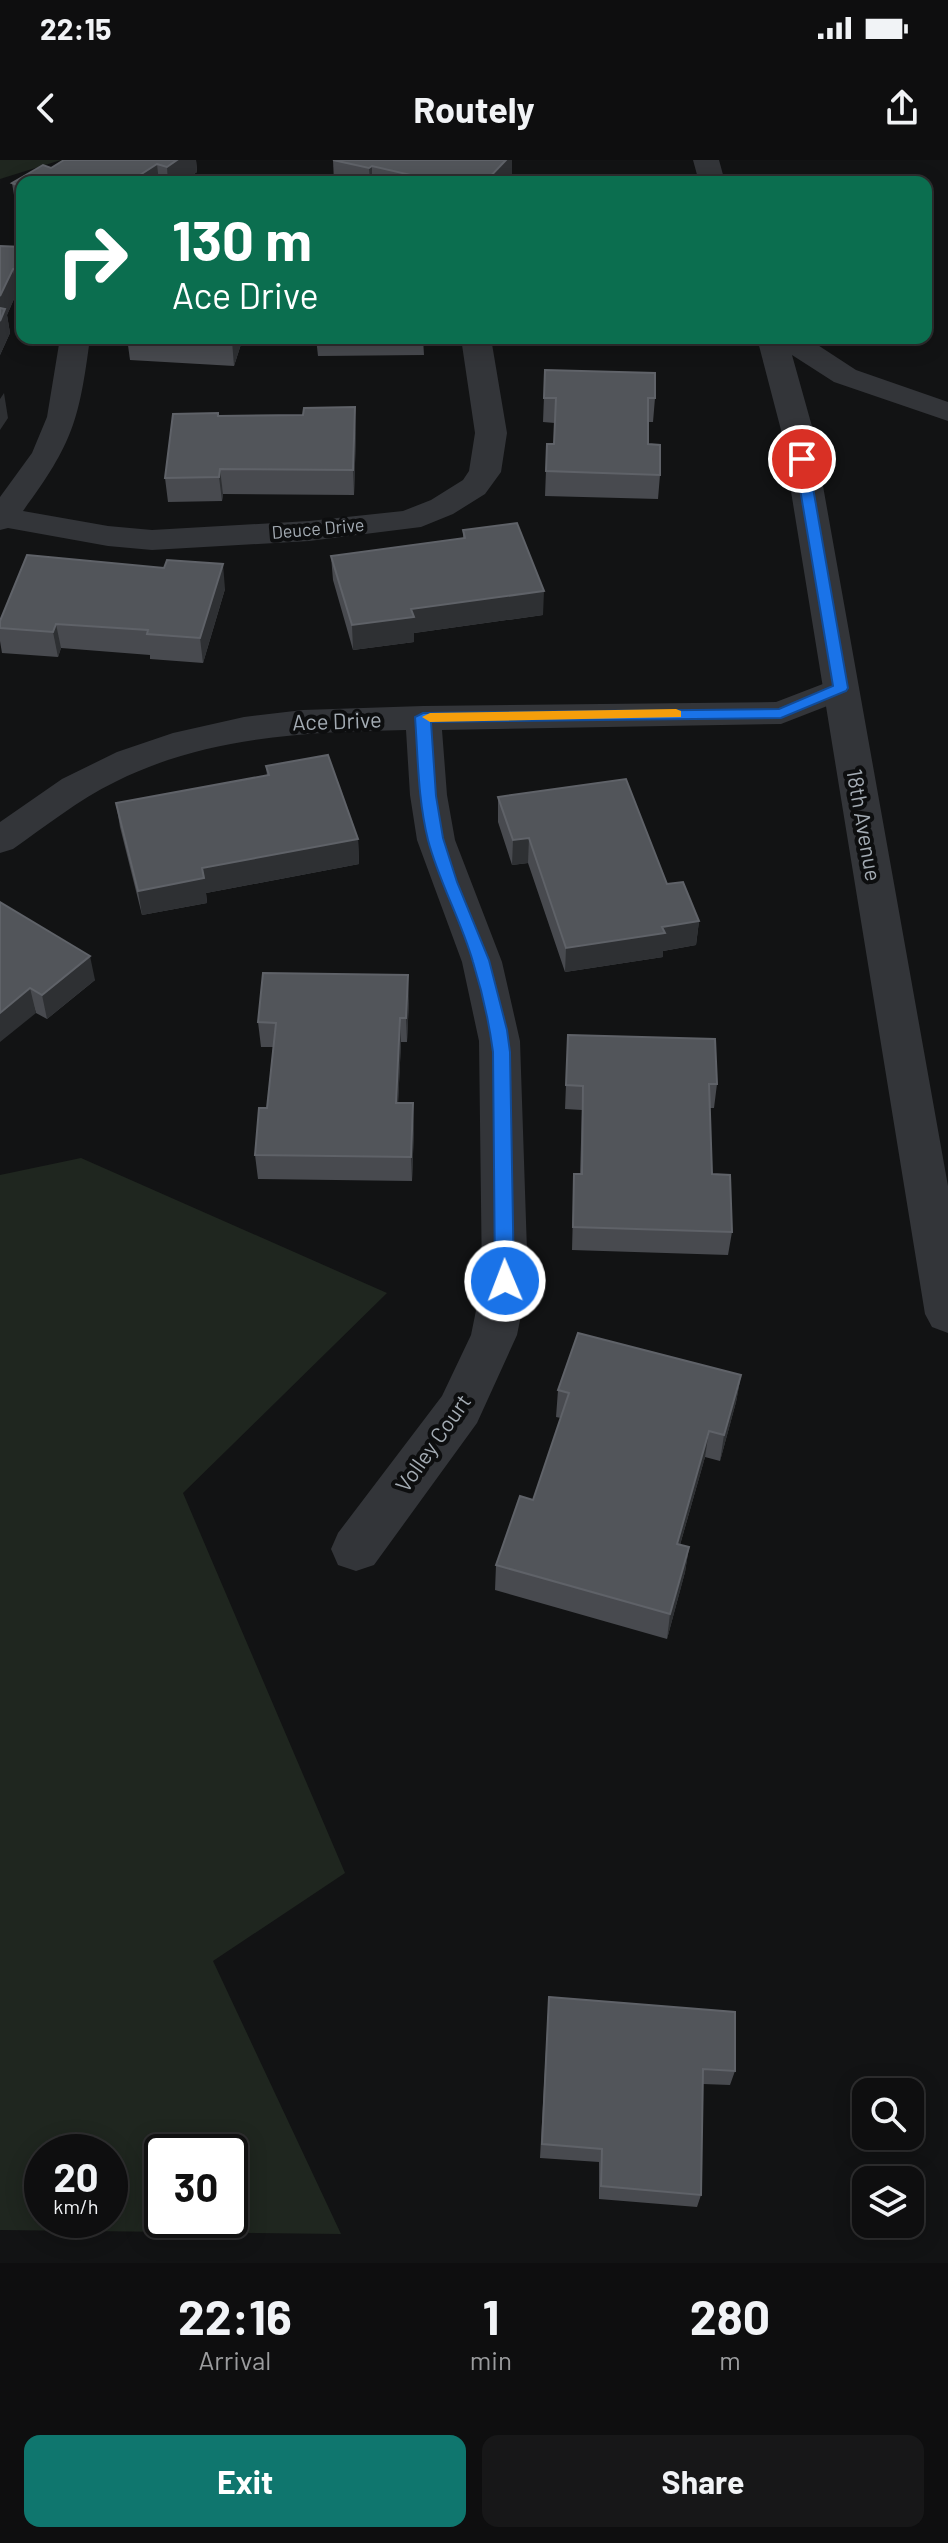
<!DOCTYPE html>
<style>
body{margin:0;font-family:Barlow,sans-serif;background:#171718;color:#f1f3f6;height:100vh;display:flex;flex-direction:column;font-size:30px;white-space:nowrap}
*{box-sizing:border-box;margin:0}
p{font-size:26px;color:#9b9c9e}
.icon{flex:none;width:44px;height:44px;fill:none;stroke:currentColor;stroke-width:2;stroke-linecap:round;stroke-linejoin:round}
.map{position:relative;height:2103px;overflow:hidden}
.side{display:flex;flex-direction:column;background:#0e0e0f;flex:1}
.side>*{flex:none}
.top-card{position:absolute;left:16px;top:16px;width:916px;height:168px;border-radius:16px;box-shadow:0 4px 20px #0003,0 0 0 2px #2e2e2f;background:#0b6e4f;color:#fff;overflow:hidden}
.buttons{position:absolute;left:852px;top:1918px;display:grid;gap:16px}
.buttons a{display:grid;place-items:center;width:72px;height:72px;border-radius:16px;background:#0e0e0f;box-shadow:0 4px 20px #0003,0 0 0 2px #2e2e2f;font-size:40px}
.speed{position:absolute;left:24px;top:1974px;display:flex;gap:16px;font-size:40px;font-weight:700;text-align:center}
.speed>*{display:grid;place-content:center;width:104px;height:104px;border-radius:50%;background:#0e0e0f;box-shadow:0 4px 20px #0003,0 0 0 2px #2e2e2f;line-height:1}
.speed small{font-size:20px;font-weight:400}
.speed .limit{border:4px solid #111;border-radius:12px;background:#fff;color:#111}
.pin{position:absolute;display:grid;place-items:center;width:68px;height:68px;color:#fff;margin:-34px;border:4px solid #fff;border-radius:50%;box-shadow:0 2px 8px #0007}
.me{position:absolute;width:88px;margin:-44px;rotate:359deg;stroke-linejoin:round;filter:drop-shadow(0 0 6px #0008)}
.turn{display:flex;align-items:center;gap:28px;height:168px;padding:0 24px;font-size:36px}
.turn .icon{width:104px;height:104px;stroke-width:2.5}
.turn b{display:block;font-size:56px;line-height:68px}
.eta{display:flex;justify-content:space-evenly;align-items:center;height:136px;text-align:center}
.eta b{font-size:48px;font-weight:700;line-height:56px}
.button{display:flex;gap:16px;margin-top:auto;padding:16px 24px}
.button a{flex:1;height:92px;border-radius:16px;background:#0f766e;color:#fff;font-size:32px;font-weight:700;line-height:92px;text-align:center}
.button a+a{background:#171718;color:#f1f3f6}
.status{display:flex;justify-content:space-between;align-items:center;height:56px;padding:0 40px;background:#0e0e0f;direction:ltr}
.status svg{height:22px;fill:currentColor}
header{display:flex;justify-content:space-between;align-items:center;height:104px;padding:0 24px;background:#0e0e0f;font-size:36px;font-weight:700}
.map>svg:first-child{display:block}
.green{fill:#1f261f;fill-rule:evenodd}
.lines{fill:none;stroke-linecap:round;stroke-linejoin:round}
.minor{fill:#333539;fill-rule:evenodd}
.tertiary{fill:#333539;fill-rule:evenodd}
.wall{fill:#484a4f}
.shaded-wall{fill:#2e3033}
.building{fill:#52555a;stroke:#5f6268;stroke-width:2}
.route{fill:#1a73e8;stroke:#114b97;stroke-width:2}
.slow{fill:#f59e0b}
.labels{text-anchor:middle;stroke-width:8;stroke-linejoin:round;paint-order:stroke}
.far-street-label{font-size:18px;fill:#a4acb4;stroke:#0d0e0f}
.street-label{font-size:22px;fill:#a4acb4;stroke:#0d0e0f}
</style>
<div class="status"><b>22:15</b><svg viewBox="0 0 49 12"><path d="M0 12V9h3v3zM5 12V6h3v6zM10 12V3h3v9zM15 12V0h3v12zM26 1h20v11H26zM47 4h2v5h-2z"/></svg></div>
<header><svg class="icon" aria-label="back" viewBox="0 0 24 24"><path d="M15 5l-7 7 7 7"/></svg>Routely<svg class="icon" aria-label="share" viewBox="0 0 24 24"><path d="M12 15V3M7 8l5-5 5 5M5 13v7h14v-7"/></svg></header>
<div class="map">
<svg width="948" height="2103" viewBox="0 0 948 2103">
<rect width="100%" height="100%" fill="#121314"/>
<g class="green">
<polygon points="0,0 61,0 0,19"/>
<path d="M81 998 387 1133 183 1333 345 1713 213 1801 341 2074 0 2070V1015ZM42 1992H110V2060H42ZM162 1992H230V2060H162Z"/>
</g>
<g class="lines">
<g class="minor">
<path d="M60 178H90C79 261 73 283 23 351L108 366 152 370 309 361 403 351 431 340 463 320 469 311 475 273 461 178H491L507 273 501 312 485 334 453 354 421 367 309 381 152 390 108 386 8 368 0 370V337L32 293 47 257Z"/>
<path d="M841 517 853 520 859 528 853 536 781 564 442 570 447 635 455 680 502 802 520 881 528 1121 517 1175 477 1263 374 1405 356 1411 338 1405 331 1389 338 1373 442 1236 471 1175 482 1121 479 881 462 802 417 680 410 635 406 570C306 572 206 576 115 622 78 640 46 666 13 689L0 693V662L62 619 117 592 173 573 244 557 303 550 423 546 776 542Z"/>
</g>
<g class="tertiary">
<polygon points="693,0 719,0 725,22 699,22"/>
<polygon points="757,178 807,178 856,210 948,242 948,261 834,222 792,195 813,270 948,1026 948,1173 932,1167 925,1154 781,270"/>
</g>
</g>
<g class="wall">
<polygon points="64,0 196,0 197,12 182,22 22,22 22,49 16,47 12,23 51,8"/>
<polygon points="333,0 512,16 506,22 334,22"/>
<polygon points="0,86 22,87 22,133 17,132 7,155 10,173 0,195"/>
<polygon points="127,178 242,178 242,181 234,206 130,200"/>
<polygon points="316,178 423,178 424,195 318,196"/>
<polygon points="545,210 655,238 653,262 648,262 648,284 660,315 658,339 545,336 547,284 554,284 555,263 543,262"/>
<polygon points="219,256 356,272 354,335 223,334 222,341 168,342 165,318"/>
<polygon points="463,370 543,455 414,473 414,482 353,490 333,420 331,396 463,378"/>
<polygon points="225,429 203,503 150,499 150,495 61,488 58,497 2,493 0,481 0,461"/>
<polygon points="266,606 358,679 359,704 206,733 207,743 142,755 120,667 116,643 267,616"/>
<polygon points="498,637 667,724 699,761 696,785 663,791 663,797 565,812 528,703 512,705 498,662"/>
<polygon points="0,742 95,820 47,859 36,853"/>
<polygon points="409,839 407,882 401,882 398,943 414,967 412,1021 258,1019 255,995 267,948 273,887 261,887 258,862"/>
<polygon points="568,875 717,924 714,948 710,948 712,1014 732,1072 728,1095 572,1090 574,1014 580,1014 582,950 565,949"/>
<polygon points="741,1215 736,1242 720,1301 705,1297 680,1385 689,1387 685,1412 667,1479 495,1430 496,1405 533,1340 561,1258 556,1257 558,1230"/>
<polygon points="548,1853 735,1911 730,1925 703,1924 701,2035 697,2047 599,2039 599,2002 540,1998"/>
</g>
<g class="shaded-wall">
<polygon points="177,0 196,0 197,12 182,22 168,22 167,7"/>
<polygon points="506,0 512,0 512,16 506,22 485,22"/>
<polygon points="157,4 159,22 129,22"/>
<polygon points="372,6 372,22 370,22 369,8"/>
<polygon points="22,102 22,127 19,109"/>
<polygon points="13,109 17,132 7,155 10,173 0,195 0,136"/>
<polygon points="233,178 242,178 242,181 234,206 232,181"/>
<polygon points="4,233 8,258 0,270 0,239"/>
<polygon points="355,247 356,272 354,335 353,310"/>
<polygon points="220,309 223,334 222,341 219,317"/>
<polygon points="223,404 225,429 203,503 200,478"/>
<polygon points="544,431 543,455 414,473 414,482 353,490 352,465 411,449"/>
<polygon points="56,464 61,488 58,497 53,472"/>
<polygon points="529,678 528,703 512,705 513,680"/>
<polygon points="358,679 359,704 206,733 207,743 142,755 138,731 202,708"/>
<polygon points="699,761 696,785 663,791 663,797 565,812 566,788 662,767"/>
<polygon points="90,796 95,820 47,859 42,835"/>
<polygon points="408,815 409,839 407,882 406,858"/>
<polygon points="30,828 36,853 0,882 0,853"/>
<polygon points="400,858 401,882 397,967 396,943"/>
<polygon points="413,943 414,967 412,1021 411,997"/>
<polygon points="741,1215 736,1242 720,1301 724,1275"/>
<polygon points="709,1271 705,1297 673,1409 677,1384"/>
<polygon points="689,1387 685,1412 667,1479 670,1454"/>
</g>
<g class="building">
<polygon points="64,0 177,0 167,7 157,4 129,22 22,22 22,27 12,23 43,5 51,8"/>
<polygon points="333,0 506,0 485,22 435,22 437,21 372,6 369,8"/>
<polygon points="0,86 22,87 22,102 19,109 13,109 0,136"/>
<polygon points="0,148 5,149 0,161"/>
<polygon points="165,178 233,178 232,181"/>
<polygon points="545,210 655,213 655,238 648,238 648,284 660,285 660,315 546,311 547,284 554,284 556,238 544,238"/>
<polygon points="355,247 353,310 220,309 219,317 165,318 173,254 218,253 218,256 303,255 304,248"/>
<polygon points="517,363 544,431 411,449 414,457 352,465 331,396 465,378 463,370"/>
<polygon points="27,395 164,408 167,400 223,404 200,478 147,474 148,470 56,464 53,472 0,468 0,461"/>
<polygon points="328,595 358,679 202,708 204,718 138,731 116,643 269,615 266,606"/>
<polygon points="626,619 667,724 683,722 699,761 662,767 665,773 566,788 529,678 513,680 498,637"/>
<polygon points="0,742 90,796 42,835 30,828 0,853"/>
<polygon points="263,813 408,815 406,858 400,858 396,943 413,943 411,997 255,995 259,948 267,948 276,863 258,862"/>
<polygon points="568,875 715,879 717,924 709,924 712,1014 730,1015 732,1072 573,1067 574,1014 582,1014 583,926 566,925"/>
<polygon points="578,1173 741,1215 724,1275 709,1271 677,1384 689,1387 670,1454 496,1405 520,1336 533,1340 569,1233 558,1230"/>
<polygon points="549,1837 735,1852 735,1911 703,1909 701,2035 601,2026 602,1989 542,1984"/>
</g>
<path class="route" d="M802 295 808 299 848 528 846 531 781 558 431 562 436 636 443 678 457 722 489 800 507 870 510 892 514 1121 511 1127H498L495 1121 493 892C489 862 482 831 473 802 461 760 439 722 428 680 418 640 418 598 415 557L423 553 779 549 833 526 795 299Z"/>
<polygon class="slow" points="676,549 681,551 681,557 430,562 422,557 430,553"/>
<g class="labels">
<g class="far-street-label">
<text transform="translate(318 369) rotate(-5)" y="6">Deuce Drive</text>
</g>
<g class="street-label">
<text transform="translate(337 561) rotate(-2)" y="8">Ace Drive</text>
<text transform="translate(864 665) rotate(80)" y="8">18th Avenue</text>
<text transform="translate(433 1283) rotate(-55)" y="8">Volley Court</text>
</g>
</g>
</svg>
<div class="buttons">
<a><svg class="icon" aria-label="search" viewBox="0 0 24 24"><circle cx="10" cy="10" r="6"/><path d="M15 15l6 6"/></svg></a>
<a><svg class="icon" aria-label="layers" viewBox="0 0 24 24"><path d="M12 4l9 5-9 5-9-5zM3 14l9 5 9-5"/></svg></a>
</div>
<div class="speed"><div>20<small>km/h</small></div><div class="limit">30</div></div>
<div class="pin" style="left:802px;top:299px;background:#d93025"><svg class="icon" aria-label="arrive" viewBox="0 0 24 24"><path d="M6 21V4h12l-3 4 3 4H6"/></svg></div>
<svg class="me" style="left:505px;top:1121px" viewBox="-20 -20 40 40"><circle r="17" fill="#1a73e8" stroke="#fff" stroke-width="3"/><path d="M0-11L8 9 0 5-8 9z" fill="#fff"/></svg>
<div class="top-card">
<div class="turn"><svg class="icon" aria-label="right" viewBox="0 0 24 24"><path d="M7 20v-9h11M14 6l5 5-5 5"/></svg><div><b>130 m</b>Ace Drive</div></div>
</div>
</div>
<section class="side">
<div class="eta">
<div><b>22:16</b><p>Arrival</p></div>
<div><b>1</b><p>min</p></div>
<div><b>280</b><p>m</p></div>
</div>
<div class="button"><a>Exit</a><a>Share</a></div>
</section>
